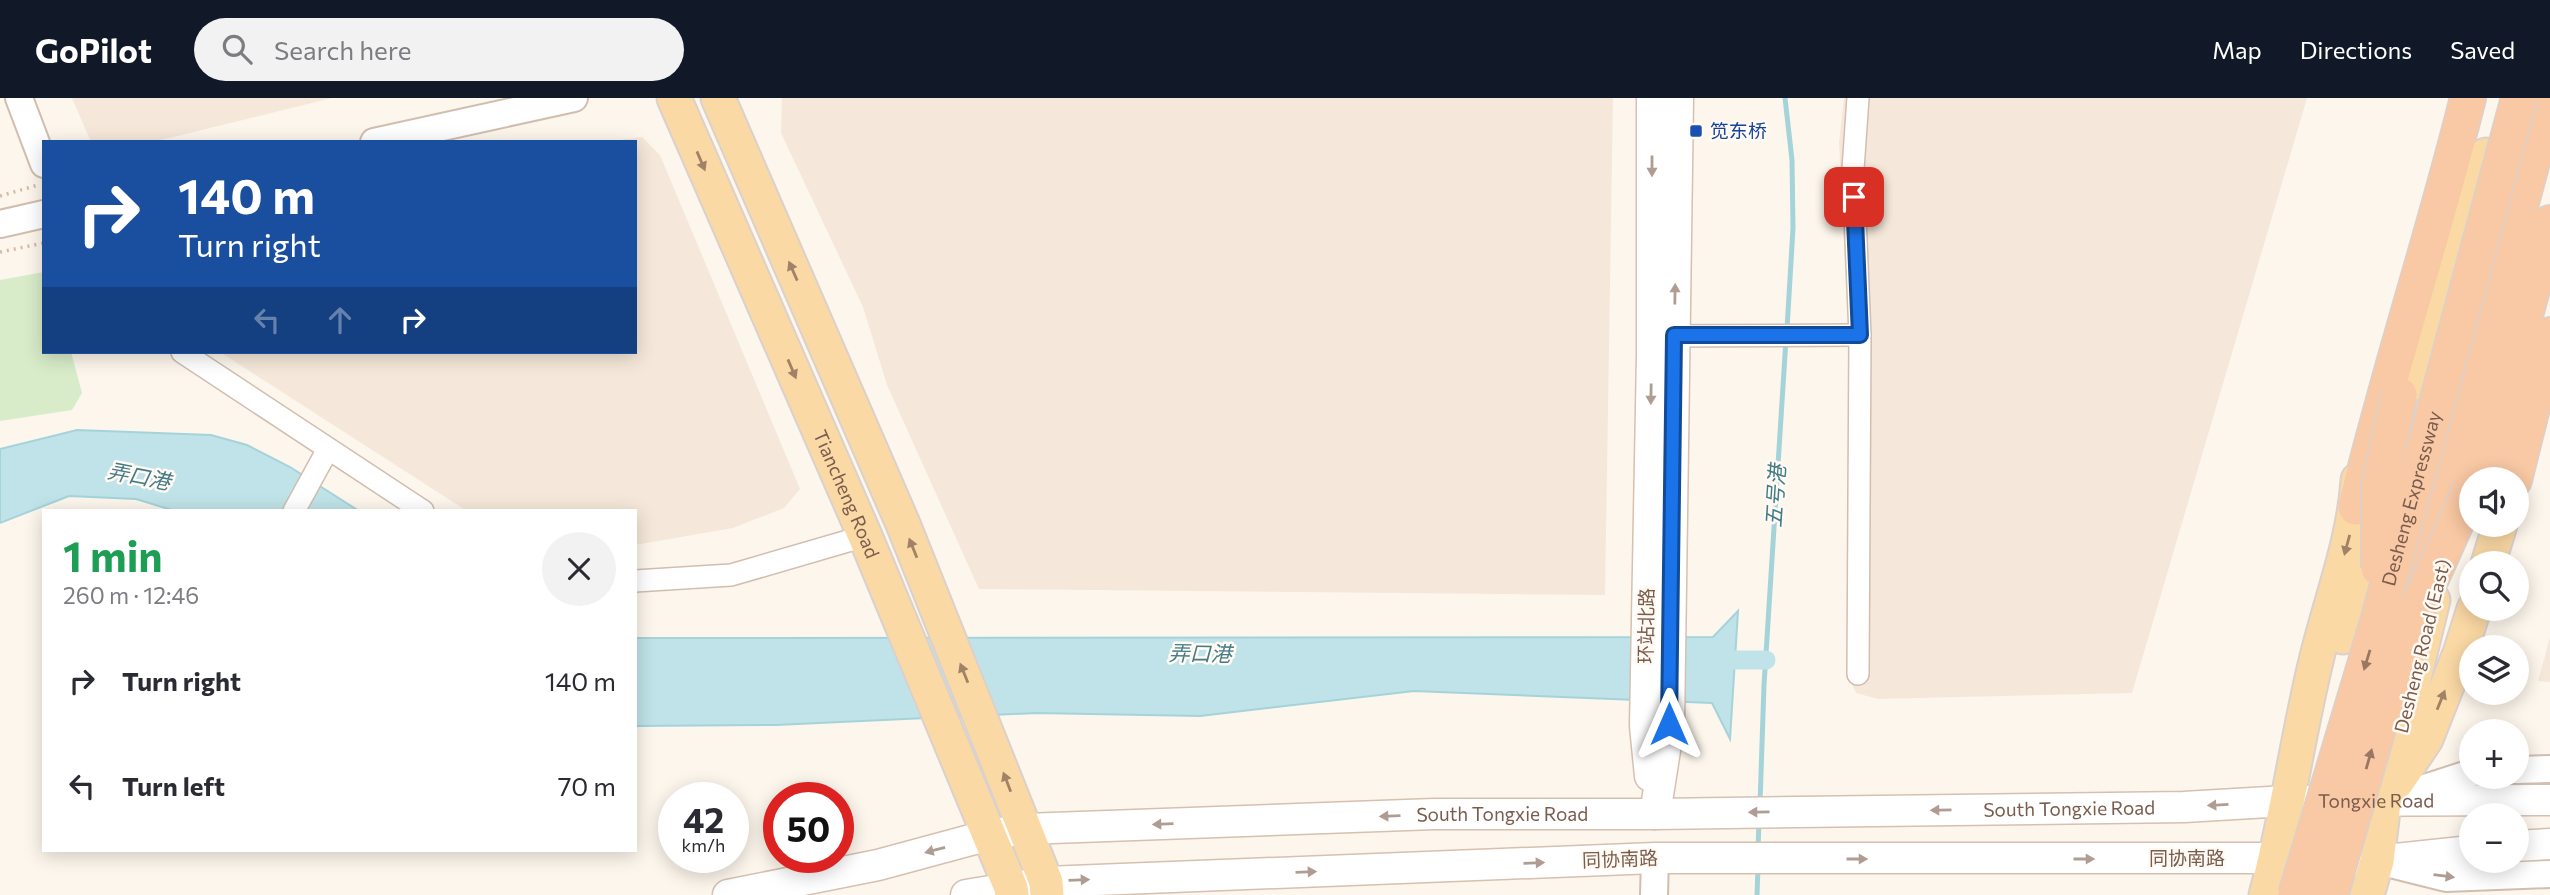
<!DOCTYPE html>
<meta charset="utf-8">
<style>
body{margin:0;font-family:Commissioner,"Noto Sans SC",sans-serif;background:#f2f2f3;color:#2b2b33;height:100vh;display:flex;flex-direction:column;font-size:26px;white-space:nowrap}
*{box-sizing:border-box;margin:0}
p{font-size:23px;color:#7c7c81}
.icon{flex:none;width:38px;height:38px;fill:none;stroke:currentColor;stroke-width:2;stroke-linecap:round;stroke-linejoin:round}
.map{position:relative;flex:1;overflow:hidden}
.drawer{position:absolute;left:42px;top:411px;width:595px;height:343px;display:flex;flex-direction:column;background:#fff;border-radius:0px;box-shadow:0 4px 18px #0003}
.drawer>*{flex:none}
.banner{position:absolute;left:42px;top:42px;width:595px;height:214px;border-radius:0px;box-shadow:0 4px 18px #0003;background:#1a4fa0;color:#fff;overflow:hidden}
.buttons{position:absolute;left:2459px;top:369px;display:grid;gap:14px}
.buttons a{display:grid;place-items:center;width:70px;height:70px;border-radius:50%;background:#fff;box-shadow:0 4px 18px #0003;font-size:35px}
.speed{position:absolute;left:658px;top:684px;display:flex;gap:14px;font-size:35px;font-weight:700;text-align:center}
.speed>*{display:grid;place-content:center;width:91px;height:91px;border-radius:50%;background:#fff;box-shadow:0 4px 18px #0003;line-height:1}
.speed small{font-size:18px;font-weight:400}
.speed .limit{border:10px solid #d22;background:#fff;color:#111}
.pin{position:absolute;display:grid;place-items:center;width:60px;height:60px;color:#fff;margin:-30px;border-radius:14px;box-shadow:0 4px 10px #0006}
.me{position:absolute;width:77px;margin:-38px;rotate:0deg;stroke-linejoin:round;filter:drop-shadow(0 0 5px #0008)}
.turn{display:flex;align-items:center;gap:24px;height:147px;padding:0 21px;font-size:32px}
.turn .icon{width:91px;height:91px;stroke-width:2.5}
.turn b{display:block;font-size:49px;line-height:60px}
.lanes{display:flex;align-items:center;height:66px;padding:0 21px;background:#0003;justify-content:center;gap:35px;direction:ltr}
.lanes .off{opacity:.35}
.round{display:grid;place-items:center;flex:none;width:74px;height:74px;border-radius:37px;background:#f2f2f3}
.head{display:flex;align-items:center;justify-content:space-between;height:119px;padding:0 21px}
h1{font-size:42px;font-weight:700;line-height:52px;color:#1e9e55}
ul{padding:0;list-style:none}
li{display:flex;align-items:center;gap:21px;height:105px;padding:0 21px}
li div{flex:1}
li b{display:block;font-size:26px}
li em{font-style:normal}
header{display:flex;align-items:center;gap:42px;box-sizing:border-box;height:98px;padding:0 35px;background:#111827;color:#fff}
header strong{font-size:33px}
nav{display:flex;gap:38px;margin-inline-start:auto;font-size:24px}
.search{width:490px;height:63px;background:#f2f2f3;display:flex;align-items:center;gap:18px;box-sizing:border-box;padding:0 24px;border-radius:38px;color:#7c7c81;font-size:26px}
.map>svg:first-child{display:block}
.residential{fill:#f5e8da}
.green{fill:#d8ecc9}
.water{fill:#bfe3e8;stroke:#a5d3da;stroke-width:2}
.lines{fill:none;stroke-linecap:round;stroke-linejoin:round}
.stream{stroke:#a5d3da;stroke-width:5}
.canal{stroke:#bfe3e8;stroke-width:19}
.minor-casing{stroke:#d1beb0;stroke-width:24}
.tertiary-casing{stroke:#d1beb0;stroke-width:30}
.secondary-casing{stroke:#d6c0b0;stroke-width:33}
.primary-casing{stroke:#dad1cd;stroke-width:37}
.trunk-casing{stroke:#dad1cd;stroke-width:38}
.path{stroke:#d9b8a5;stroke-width:3.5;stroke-dasharray:2 5;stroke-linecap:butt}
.minor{stroke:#fff;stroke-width:21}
.tertiary{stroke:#fff;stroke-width:26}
.secondary{stroke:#fff;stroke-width:30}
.primary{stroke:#fbd9a5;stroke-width:33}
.trunk{stroke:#f9c8a4;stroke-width:35}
.trunk-bridge-casing{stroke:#dad1cd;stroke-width:38;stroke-linecap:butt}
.trunk-bridge{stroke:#f9c8a4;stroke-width:35}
.oneway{fill:#a18267}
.oneway2{fill:#af9d94}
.oneway3{fill:#9a7763}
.route-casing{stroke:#114b97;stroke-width:18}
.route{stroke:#1a73e8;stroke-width:12}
.transit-dot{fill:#1a4fb4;stroke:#fffaf3;stroke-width:2.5}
.labels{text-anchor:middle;stroke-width:5;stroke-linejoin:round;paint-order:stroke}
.transit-label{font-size:19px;fill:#164399;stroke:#fffaf3;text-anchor:start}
.street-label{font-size:19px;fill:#7a5c4d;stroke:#fffaf3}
.water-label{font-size:21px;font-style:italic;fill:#437c86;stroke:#fffaf3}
</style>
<header>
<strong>GoPilot</strong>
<div class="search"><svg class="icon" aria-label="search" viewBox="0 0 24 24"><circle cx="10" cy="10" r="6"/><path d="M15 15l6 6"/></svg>Search here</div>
<nav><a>Map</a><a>Directions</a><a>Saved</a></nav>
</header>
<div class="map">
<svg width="2550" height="797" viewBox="0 0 2550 797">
<rect width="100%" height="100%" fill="#fdf6ec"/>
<g class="residential">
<polygon points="72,0 332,0 153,44 91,44"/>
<polygon points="1613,0 1605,497 979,491 887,287 863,209 781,35 782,0"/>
<polygon points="1844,0 2307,0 2132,595 1878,601 1856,595 1847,576 1855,364 1839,44"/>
<polygon points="642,39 660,57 800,391 784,410 733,430 641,446 635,446 635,413 467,413 220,254 635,254 635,44 603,44"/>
<polygon points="2550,539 2550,584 2538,583"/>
</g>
<polygon class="green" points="44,174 44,254 71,254 82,295 72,312 0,323 0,182"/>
<g class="water">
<polygon points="77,332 211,337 247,347 290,369 359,413 175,413 136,401 69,398 0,425 0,351"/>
<polygon points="1738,513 1730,641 1712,605 1414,593 1200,618 1036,615 776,627 635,628 635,540 1713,539"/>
</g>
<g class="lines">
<g class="stream">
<polyline points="1785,0 1792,62 1793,130 1787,231"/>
<polyline points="1760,706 1764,587 1786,241"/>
<polyline points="1758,752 1759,723"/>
<polyline points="1757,797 1758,769"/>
</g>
<polyline class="canal" points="1710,562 1766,562"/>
<g class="minor-casing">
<g id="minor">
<polyline points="1858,0 1853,71 1860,237 1858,576"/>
<polyline points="1661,238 1860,237"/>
<polyline points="182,254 423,413"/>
<polyline points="294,413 328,351"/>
<polyline points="635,483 731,477 865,438"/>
</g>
</g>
<g class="tertiary-casing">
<g id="tertiary">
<polyline points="19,0 44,66"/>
<polyline points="374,44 574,0"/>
<polyline points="0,126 44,116"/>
<polyline points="2516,672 2550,671"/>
<polyline points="2400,698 2471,675"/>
<polyline points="2386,765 2446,780 2550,776"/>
<polyline points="1654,797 1655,760"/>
</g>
</g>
<g class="secondary-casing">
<g id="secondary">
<polyline points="1650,678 1645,628 1652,256 1652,0"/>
<polyline points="1655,716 1669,627 1678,0"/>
<polyline points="2516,748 2550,746"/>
<path id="s1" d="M728 797 878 767 989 737 1025 731 1434 716H1655L2184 709 2286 703 2550 702"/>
<polyline points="966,797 1046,784 1655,760 2276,760 2377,763 2471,753"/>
</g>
</g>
<g class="primary-casing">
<g id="primary">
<path id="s2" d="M674 0 865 438 1011 790 1012 797"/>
<polyline points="718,0 903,426 1046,784 1047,797"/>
<polyline points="2393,393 2486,57"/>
<polyline points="2488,466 2500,427"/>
<polyline points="2343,539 2378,438"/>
<polyline points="2397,684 2426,641 2460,555 2474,511"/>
<path d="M2266 797C2287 720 2297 641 2316 563 2330 504 2354 444 2358 382"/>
<polyline points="2367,797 2377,763 2384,704 2433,502"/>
</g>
</g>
<g class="trunk-casing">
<g id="trunk">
<polyline points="2475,382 2497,320 2550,125"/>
<polyline points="2514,382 2550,237"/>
<path d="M2356 409C2389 272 2434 137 2468 0"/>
<polyline points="2421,479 2549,0"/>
</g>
</g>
<g class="path">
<polyline points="0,98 38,87"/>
<polyline points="0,154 44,145"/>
</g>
<use href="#minor" class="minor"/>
<use href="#tertiary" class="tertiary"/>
<use href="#secondary" class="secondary"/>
<use href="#primary" class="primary"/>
<use href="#trunk" class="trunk"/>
<g class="trunk-bridge-casing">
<g id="trunk-bridge">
<polyline points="2379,470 2379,391 2399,297"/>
<path id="s3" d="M2296 797 2378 524 2519 0"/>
<polyline points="2330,797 2403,543 2471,391"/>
</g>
</g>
<use href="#trunk-bridge" class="trunk-bridge"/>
</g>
<defs><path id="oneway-solid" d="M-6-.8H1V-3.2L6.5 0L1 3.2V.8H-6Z" transform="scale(1.75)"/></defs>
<g class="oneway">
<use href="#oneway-solid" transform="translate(701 63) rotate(67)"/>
<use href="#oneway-solid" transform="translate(793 173) rotate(-114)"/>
<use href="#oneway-solid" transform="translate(792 271) rotate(67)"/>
<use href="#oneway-solid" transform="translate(2347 447) rotate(105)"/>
<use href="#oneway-solid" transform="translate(913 450) rotate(-112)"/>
<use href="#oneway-solid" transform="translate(964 575) rotate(-112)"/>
<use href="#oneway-solid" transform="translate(2441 602) rotate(-68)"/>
<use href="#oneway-solid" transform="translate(1007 684) rotate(-111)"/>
</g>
<g class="oneway2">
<use href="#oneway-solid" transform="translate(1652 68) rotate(90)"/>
<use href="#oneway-solid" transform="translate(1675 196) rotate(-89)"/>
<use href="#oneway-solid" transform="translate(1651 296) rotate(91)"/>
<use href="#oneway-solid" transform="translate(2218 707) rotate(177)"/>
<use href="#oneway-solid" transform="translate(1941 712) rotate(179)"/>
<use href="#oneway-solid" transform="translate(1759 714) rotate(179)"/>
<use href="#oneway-solid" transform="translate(1390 718) rotate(178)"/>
<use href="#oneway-solid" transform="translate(1163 726) rotate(178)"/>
<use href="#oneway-solid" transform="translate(935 752) rotate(165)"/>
<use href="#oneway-solid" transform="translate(1857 761)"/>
<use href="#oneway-solid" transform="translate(2084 761)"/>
<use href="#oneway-solid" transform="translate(1534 765) rotate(-2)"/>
<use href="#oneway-solid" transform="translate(1306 774) rotate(-2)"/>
<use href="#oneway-solid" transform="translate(2444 778) rotate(7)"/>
<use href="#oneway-solid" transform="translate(1079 782) rotate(-2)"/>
</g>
<g class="oneway3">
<use href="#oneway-solid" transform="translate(2367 562) rotate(107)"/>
<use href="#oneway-solid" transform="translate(2369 661) rotate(-74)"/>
</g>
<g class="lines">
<g class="route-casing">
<polyline id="route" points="1669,626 1674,237 1860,237 1854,99"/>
</g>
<use href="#route" class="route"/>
</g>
<rect class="transit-dot" x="1689" y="26" width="14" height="14" rx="3.5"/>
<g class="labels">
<g class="transit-label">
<text x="1710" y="40">笕东桥</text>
</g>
<g class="street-label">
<text dy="7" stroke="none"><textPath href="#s2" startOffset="432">Tiancheng Road</textPath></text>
<text dy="7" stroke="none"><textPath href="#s3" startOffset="413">Desheng Expressway</textPath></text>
<text transform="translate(1646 528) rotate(-89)" y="7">环站北路</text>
<text transform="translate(2422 548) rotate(-76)" y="7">Desheng Road (East)</text>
<text dy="7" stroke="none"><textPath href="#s1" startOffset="1656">Tongxie Road</textPath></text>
<text dy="7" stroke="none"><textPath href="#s1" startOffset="1349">South Tongxie Road</textPath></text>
<text dy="7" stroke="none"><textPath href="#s1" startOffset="782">South Tongxie Road</textPath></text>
<text x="2187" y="767">同协南路</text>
<text transform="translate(1620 761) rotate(-2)" y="7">同协南路</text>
</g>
<g class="water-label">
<text transform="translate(139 379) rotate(11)" y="7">弄口港</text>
<text transform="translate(1776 398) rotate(-86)" y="7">五号港</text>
<text transform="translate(1200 556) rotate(1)" y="7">弄口港</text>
</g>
</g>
</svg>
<div class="buttons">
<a><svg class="icon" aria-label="sound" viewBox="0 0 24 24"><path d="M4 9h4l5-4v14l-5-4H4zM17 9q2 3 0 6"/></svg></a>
<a><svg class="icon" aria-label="search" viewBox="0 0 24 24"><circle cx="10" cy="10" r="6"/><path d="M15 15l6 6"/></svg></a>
<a><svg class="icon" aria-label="layers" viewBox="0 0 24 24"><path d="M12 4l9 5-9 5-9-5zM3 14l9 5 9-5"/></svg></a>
<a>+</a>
<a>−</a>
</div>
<div class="speed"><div>42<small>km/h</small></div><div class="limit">50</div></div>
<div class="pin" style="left:1854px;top:99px;background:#d93025"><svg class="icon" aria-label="arrive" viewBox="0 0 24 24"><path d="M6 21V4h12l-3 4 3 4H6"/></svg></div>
<svg class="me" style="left:1669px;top:626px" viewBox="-20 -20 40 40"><path d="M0-17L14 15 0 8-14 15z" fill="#1a73e8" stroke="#fff" stroke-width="4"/></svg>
<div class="banner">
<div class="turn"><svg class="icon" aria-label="right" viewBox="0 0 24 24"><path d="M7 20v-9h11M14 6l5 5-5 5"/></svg><div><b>140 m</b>Turn right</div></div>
<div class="lanes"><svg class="icon off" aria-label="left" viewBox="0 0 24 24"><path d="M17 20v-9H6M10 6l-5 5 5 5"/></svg><svg class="icon off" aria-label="ahead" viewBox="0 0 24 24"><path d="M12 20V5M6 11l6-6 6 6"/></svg><svg class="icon" aria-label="right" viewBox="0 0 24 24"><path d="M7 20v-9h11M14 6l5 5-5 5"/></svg></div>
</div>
<section class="drawer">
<div class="head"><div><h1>1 min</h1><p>260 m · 12:46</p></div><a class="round"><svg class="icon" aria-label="close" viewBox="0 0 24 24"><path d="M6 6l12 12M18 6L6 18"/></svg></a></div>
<ul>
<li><svg class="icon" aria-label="right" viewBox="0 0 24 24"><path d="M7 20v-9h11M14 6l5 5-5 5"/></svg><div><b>Turn right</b></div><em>140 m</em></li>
<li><svg class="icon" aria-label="left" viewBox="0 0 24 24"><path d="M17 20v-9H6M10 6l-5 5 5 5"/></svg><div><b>Turn left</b></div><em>70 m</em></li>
</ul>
</section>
</div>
